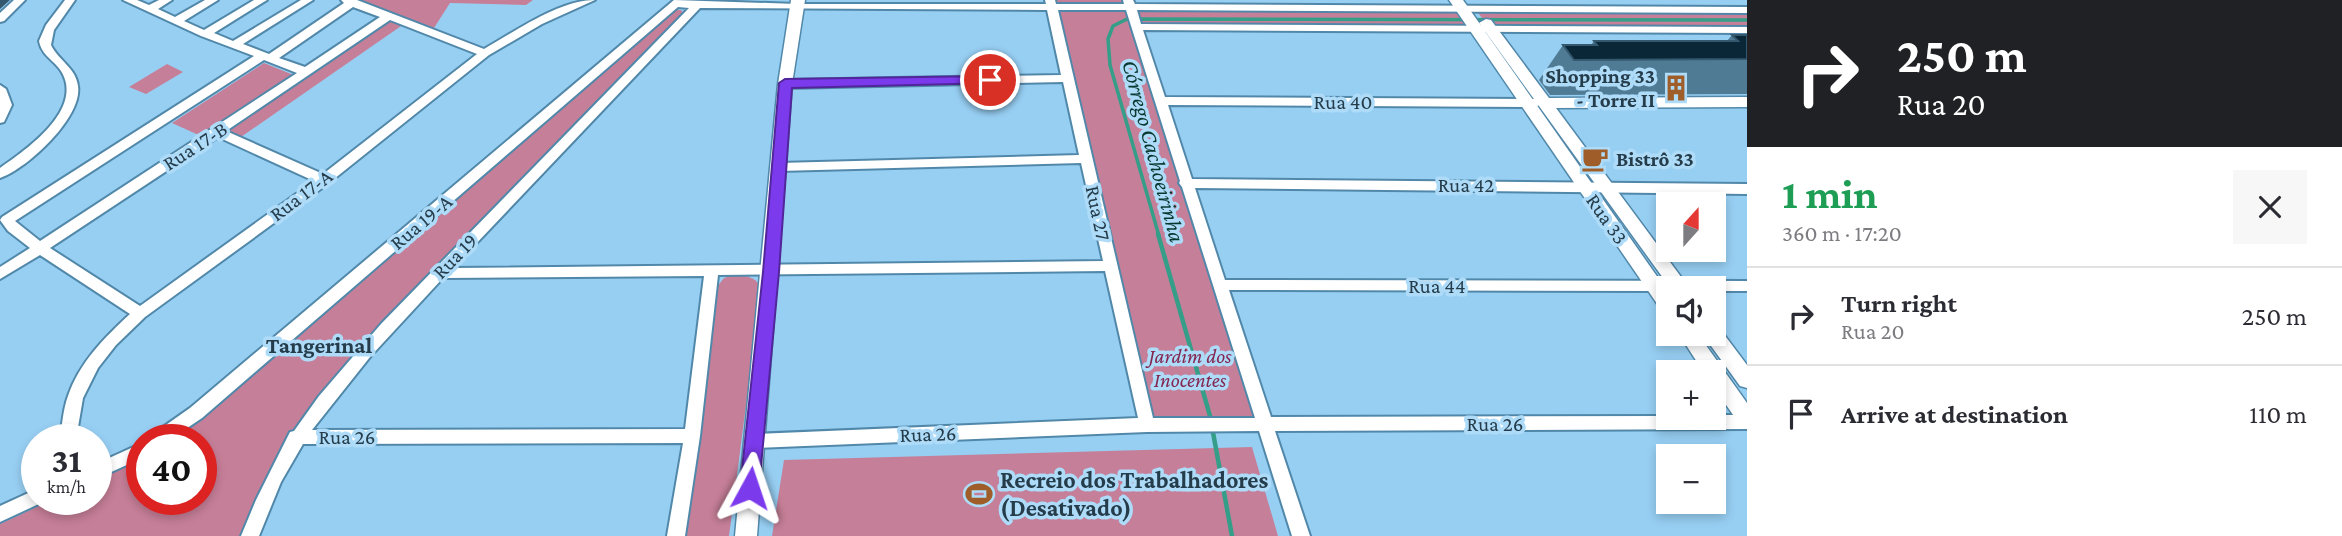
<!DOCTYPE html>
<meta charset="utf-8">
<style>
body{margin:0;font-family:"Crimson Pro",serif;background:#f7f7f7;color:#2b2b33;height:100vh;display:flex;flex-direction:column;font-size:26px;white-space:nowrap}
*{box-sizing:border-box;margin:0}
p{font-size:23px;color:#7c7c81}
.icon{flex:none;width:38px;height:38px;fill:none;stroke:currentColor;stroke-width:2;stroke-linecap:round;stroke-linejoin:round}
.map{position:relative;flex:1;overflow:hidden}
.side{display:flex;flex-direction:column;background:#fff;width:595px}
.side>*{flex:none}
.hud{background:#202124;color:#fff;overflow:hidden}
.needle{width:46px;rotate:21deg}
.controls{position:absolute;left:1656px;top:192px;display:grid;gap:14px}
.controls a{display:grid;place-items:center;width:70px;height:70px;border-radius:0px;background:#fff;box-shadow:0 4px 10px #0003;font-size:35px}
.speed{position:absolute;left:21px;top:424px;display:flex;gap:14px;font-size:35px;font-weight:700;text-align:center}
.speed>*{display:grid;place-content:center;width:91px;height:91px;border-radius:50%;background:#fff;box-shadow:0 4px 10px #0003;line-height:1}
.speed small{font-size:18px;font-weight:400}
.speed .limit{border:10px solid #d22;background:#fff;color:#111}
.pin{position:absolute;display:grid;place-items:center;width:60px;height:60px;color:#fff;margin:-30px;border:4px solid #fff;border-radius:50%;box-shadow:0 2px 7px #0007}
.me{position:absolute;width:77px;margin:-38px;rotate:5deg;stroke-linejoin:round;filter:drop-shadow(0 0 5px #0008)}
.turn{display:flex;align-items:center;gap:24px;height:147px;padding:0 35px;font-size:32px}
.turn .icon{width:91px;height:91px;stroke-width:2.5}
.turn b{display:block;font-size:49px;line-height:60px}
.round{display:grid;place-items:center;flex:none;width:74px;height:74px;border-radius:0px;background:#f7f7f7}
.head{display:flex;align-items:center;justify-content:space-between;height:119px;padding:0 35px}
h1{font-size:42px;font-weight:700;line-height:52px;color:#1e9e55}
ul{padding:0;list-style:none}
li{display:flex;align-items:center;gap:21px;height:98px;padding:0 35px;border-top:2px solid #e1e1e2}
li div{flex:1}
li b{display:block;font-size:26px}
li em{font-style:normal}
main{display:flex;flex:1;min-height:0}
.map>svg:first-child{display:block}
.green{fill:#c67f98}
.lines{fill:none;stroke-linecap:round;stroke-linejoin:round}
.stream-far1{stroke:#349e89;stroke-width:3.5}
.stream{stroke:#349e89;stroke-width:4.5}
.minor-casing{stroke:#5188a9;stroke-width:4}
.tertiary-casing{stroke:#5188a9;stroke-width:3}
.minor{fill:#fff;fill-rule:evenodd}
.tertiary{fill:#fff;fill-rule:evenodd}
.wall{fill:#507b95}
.shaded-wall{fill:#34596f}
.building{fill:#092737;stroke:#34596f;stroke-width:2}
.route{fill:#7c3aed;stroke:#51269a;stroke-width:2}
.labels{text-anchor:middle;stroke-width:7;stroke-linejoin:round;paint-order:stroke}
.poi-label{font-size:21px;font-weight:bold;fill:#253c4a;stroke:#aedbf8;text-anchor:end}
.street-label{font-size:21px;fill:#253c4a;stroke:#aedbf8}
.park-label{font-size:21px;font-style:italic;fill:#832750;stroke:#aedbf8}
.water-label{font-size:23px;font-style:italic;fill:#07372e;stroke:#aedbf8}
.neighbourhood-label{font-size:23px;font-weight:bold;fill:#253c4a;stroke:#aedbf8}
.near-poi-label{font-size:24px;font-weight:bold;fill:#253c4a;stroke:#aedbf8;text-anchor:start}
</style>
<main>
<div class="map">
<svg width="1747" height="536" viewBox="0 0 1747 536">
<rect width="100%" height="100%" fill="#97cff3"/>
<g class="green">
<polygon points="356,0 533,0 526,5 450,3 434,28"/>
<polygon points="1049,0 1128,0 1130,6 1460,7 1475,28 1137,27 1266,424 1147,425"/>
<polygon points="1474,7 1747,10 1747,30 1489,28"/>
<polygon points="673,10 681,10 684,14 362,347 243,536 0,536 0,524 54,499 96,499 96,480 142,458 142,499 201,499 201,439 172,439 249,377"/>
<polygon points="389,18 404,24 238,139 224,133"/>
<polygon points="264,63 296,76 203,137 172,123"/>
<polygon points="167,64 183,72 146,94 129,87"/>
<path d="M730 276C744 275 757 275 761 290L729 536H683L716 288 724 278Z"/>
<polygon points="1252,447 1278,536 772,536 784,460"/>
</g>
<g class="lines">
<polyline class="stream-far1" points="1159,236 1110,65 1108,39 1113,26 1127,19 1747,20"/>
<polyline class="stream" points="1158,234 1210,416 1232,536"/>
<g class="minor-casing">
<g id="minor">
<polygon points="14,0 25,0 4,21 0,22 0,13"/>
<path d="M65 0H75L54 30 51 45C58 60 76 68 78 86 83 117 27 169 0 178V168C26 150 85 109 61 71 54 60 42 56 39 41L46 25Z"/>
<path d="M123 0H137L149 5 159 0H172L158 9 175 17 205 0H218L184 21 204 30 254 0H267L214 33 233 41 301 0H313L243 44 269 54 344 3 341 0H357L484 49C516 31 559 0 595 0L542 24 489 55 329 183 145 317 116 345 98 368 83 398 76 439H60C62 426 63 409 68 396 79 363 105 337 130 314L40 255 0 279V267L30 248 8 231 0 220 2 217 254 56 201 36ZM353 7 380 17 305 67 279 58ZM390 20 477 54 323 174 226 131ZM264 60 297 73 40 241 15 221ZM218 137 314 181 140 306 50 248Z"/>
<path d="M674 0 797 4H1046L1045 0H1055L1056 4H1124L1123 0H1133L1135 4 1747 7V13L1137 10 1141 24 1747 27V33L1143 30 1165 97 1536 99 1542 103 1536 107 1168 105 1192 179 1747 184V194L1195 188 1225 280 1747 281V291H1713V289H1668V291L1229 290 1271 417 1668 416V418H1713V415H1747V429L1275 431 1310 536H1292L1259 431 1147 432 753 448 747 446 745 441 747 436 753 434 1138 418 1105 271 718 275 700 436 685 536H667L683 443 303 444 281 482 259 536H241L256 500 290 432 294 431 319 396 381 324 689 8 678 7 202 418 171 439H151L153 434 190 408ZM700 8 1047 10 1061 75 785 80 779 84 785 88 1063 82 1079 155 779 163 773 167 779 171 1081 163 1103 261 453 268ZM1058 10H1126L1180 181 1179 183 1182 187 1255 418H1153ZM704 276 685 429 312 430 370 357 443 278Z"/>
<polygon points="0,85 6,89 12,105 4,122 0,123"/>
<polygon points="142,443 142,458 96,479 96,464"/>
<polygon points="37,489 37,499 45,499 43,502 0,522 0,506"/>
</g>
</g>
<g class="tertiary-casing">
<g id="tertiary">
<polygon points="791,0 805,0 792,84 757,536 735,536 778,84"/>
<polygon points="1449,0 1463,0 1668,292 1668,313 1662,311"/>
<polygon points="1486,19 1491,20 1549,98 1747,97 1747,107 1556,108 1690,289 1671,289 1479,23"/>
<polygon points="1713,327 1720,329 1747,365 1747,388 1740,386 1706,339 1704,334 1713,334"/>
<polygon points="1679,334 1698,334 1747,403 1747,428 1740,425 1713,386 1713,373 1704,373"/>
</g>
</g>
<use href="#minor" class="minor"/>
<use href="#tertiary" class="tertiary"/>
</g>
<polygon class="wall" points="1732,35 1747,35 1747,94 1550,95 1539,80 1563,45 1591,45 1594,41 1727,41"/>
<polygon class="shaded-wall" points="0,0 10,0 0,9"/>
<polygon class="building" points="1732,35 1747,35 1747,59 1574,60 1563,45 1597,45 1594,41 1738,41"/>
<polygon class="route" points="990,76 997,80 995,83 792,88 779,272 759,488 756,495 750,497 743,495 740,488 763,272 779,83 785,79"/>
<defs>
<g id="building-bare" transform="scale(2.1)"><path d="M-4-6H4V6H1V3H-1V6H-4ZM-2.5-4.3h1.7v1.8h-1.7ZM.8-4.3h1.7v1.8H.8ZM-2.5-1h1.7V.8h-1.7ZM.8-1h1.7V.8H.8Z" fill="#9f5e29" stroke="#aedbf8" stroke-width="2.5" paint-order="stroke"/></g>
<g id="cafe-bare" transform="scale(2.1)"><path d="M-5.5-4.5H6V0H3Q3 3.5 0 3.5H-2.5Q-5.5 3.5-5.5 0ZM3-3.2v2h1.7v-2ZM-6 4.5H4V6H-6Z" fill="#9f5e29" stroke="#aedbf8" stroke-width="2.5" paint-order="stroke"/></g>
<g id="stadium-bare" transform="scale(2.1)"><path d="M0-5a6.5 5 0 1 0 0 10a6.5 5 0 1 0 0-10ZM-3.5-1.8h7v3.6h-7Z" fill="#9f5e29" stroke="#aedbf8" stroke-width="2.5" paint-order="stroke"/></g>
</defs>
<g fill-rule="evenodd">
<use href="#building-bare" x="1676" y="88"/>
<use href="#cafe-bare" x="1595" y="159"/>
<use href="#stadium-bare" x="979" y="494"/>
</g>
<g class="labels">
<g class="poi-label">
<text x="1655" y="83">Shopping 33<tspan x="1655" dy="24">- Torre II</tspan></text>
<text x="1616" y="166" text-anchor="start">Bistrô 33</text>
</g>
<g class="street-label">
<text x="1343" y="109">Rua 40</text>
<text transform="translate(195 146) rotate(-33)" y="7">Rua 17-B</text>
<text x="1466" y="192">Rua 42</text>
<text transform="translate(301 195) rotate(-37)" y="7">Rua 17-A</text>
<text transform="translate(1098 213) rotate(78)" y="7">Rua 27</text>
<text transform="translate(1607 219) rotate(55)" y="7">Rua 33</text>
<text transform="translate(421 222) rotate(-40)" y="7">Rua 19-A</text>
<text transform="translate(455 256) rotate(-46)" y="7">Rua 19</text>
<text x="1437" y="293">Rua 44</text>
<text x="1495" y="431">Rua 26</text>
<text transform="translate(928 434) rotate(-2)" y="7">Rua 26</text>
<text x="347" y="444">Rua 26</text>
</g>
<g class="park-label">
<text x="1190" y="363">Jardim dos<tspan x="1190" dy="24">Inocentes</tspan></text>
</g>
<g class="water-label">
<text transform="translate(1154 151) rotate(75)" y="8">Córrego Cachoeirinha</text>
</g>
<g class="neighbourhood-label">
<text x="319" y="353">Tangerinal</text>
</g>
<g class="near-poi-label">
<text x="1000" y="488">Recreio dos Trabalhadores<tspan x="1000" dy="28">(Desativado)</tspan></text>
</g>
</g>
</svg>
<div class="controls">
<a><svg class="needle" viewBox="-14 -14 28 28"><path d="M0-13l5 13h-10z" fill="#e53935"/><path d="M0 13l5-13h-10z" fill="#7c7c81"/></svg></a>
<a><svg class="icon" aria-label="sound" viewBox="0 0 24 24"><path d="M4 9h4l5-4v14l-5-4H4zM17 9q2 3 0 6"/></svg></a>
<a>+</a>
<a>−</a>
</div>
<div class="speed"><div>31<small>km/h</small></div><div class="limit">40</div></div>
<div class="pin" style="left:990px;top:80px;background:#d93025"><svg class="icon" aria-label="arrive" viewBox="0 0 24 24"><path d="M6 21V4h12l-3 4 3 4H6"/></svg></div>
<svg class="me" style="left:750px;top:488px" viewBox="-20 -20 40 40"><path d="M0-17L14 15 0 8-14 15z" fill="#7c3aed" stroke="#fff" stroke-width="4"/></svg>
</div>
<section class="side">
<div class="hud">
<div class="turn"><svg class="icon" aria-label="right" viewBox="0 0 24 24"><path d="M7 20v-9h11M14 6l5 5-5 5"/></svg><div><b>250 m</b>Rua 20</div></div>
</div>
<div class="head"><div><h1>1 min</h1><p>360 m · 17:20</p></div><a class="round"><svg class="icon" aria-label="close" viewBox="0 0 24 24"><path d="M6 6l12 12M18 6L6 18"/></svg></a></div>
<ul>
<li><svg class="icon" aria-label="right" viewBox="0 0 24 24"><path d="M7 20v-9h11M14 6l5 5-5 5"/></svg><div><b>Turn right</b><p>Rua 20</p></div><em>250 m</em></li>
<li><svg class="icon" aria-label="arrive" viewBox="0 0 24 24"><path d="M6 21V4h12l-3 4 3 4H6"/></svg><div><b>Arrive at destination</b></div><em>110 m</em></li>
</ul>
</section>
</main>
